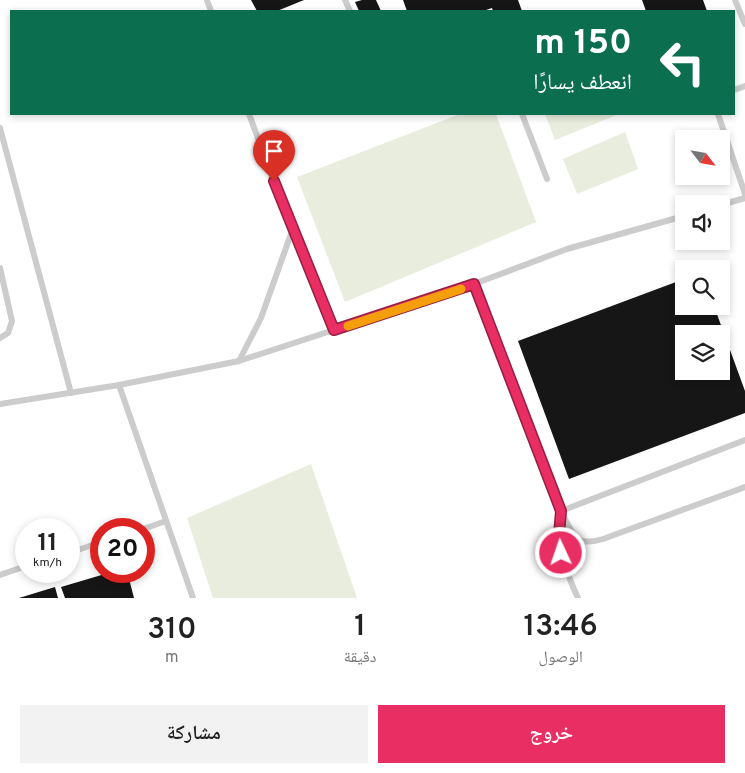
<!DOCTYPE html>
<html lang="ar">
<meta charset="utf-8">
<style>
body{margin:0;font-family:Overpass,"Noto Naskh Arabic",sans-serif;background:#f2f2f2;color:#222;direction:rtl;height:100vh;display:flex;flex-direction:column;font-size:19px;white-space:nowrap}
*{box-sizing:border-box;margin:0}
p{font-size:16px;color:#767676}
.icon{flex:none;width:28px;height:28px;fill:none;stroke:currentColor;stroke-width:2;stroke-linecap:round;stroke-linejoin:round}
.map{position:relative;height:598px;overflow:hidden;direction:ltr}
.panel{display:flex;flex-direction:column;background:#fff;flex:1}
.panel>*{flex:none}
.top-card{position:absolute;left:10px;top:10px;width:725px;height:105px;border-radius:0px;box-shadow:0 2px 8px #0003;direction:rtl;background:#0b6e4f;color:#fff;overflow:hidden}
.needle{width:32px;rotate:121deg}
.buttons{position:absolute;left:675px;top:130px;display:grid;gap:10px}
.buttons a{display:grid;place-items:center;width:55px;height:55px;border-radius:0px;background:#fff;box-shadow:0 2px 8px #0003;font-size:25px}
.speed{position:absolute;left:15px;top:518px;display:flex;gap:10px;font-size:25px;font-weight:700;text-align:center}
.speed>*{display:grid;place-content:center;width:65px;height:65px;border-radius:50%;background:#fff;box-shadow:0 2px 8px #0003;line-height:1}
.speed small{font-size:12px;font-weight:400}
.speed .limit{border:8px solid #d22;background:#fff;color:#111}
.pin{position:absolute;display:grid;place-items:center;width:42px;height:42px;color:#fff;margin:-51px -21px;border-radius:50% 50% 50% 0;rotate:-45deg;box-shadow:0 0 5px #0007}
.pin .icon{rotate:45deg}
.me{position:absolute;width:55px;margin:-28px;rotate:357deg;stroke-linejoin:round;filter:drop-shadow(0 0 4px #0008)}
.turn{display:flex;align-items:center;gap:18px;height:105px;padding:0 20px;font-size:22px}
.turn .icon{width:65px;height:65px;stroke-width:2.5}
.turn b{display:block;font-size:35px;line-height:42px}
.eta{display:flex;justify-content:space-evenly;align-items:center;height:85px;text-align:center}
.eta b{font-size:30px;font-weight:600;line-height:35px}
.primary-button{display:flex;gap:10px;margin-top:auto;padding:10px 20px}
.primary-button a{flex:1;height:58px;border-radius:0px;background:#e92e63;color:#fff;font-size:20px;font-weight:600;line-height:58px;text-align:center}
.primary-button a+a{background:#f2f2f2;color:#222}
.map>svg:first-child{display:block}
.green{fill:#e8eddd}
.building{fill:#161616;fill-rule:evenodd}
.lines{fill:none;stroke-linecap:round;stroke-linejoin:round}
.lane{stroke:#ccc;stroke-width:6}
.route-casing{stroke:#971e40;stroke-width:12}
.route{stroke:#e92e63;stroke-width:9}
.slow{stroke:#f59e0b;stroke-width:9}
</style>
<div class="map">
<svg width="745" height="598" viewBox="0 0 745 598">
<rect width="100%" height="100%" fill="#fff"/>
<g class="green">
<polygon points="460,114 496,114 536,222 345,302 297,177"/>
<polygon points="545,114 619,114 555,140"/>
<polygon points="625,132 638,169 577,194 563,159"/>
<polygon points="311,464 357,598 213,598 187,518"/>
</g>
<g class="building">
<polygon points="251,0 304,0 277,11 257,11"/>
<polygon points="362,0 376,0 381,11 359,11 355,2"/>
<polygon points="403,0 518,0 522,11 493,11 492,8 483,11 407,11"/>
<polygon points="642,0 703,0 707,11 646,11"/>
<path d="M684 279V306H714L745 391V413L569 479 518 341ZM684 334H721V371H684Z"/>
<polygon points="115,571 127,571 134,598 65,598 61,587"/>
<polygon points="55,587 58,598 19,598"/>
</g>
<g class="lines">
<g class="lane">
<polyline points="207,0 211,11"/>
<polyline points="345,0 350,11"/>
<polyline points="735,0 745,24"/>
<polyline points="734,90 745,86"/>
<polyline points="249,114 292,231 334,330"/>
<polyline points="522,114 547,179"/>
<polyline points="718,114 745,194"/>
<polyline points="0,128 71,393"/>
<polyline points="721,205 745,198"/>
<polyline points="0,268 12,321 8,333 0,338"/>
<path d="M474 284 561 511C573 533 574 548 603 539L745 487"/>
<polyline points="239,361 261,318 292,231"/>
<polyline points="119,385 193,598"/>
<polyline points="0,404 119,385 239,361 474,284 567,249 684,216"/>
<polyline points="561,511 745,440"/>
<path d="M561 512C558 547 563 566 578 598"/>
<polyline points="143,529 166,521"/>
<polyline points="69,553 101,542"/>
<polyline points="0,575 26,566"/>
</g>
</g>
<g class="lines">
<g class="route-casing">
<polyline id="route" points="274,181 334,330 474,284 561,511 559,535 561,553"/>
</g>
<use href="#route" class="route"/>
<polyline class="slow" points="348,326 461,289"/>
</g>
</svg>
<div class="buttons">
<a><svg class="needle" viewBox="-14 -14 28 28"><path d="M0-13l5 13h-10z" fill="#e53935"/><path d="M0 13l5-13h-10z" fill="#767676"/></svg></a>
<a><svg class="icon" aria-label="sound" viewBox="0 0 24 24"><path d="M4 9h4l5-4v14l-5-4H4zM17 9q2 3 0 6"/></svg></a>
<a><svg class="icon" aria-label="search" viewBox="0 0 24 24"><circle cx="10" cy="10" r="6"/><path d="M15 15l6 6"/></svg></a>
<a><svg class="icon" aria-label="layers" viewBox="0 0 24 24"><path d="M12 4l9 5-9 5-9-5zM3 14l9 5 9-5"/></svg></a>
</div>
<div class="speed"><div>11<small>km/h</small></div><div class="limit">20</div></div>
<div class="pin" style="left:274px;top:181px;background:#d93025"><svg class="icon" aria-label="arrive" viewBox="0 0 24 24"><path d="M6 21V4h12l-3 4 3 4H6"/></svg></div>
<svg class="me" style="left:561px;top:553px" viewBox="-20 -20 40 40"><circle r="17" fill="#e92e63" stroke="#fff" stroke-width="3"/><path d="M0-11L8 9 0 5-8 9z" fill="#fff"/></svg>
<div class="top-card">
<div class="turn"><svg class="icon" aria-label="left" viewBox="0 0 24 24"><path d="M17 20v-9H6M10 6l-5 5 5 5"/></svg><div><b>150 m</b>انعطف يسارًا</div></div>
</div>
</div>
<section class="panel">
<div class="eta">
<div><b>13:46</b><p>الوصول</p></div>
<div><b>1</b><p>دقيقة</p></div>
<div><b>310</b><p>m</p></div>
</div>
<div class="primary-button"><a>خروج</a><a>مشاركة</a></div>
</section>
